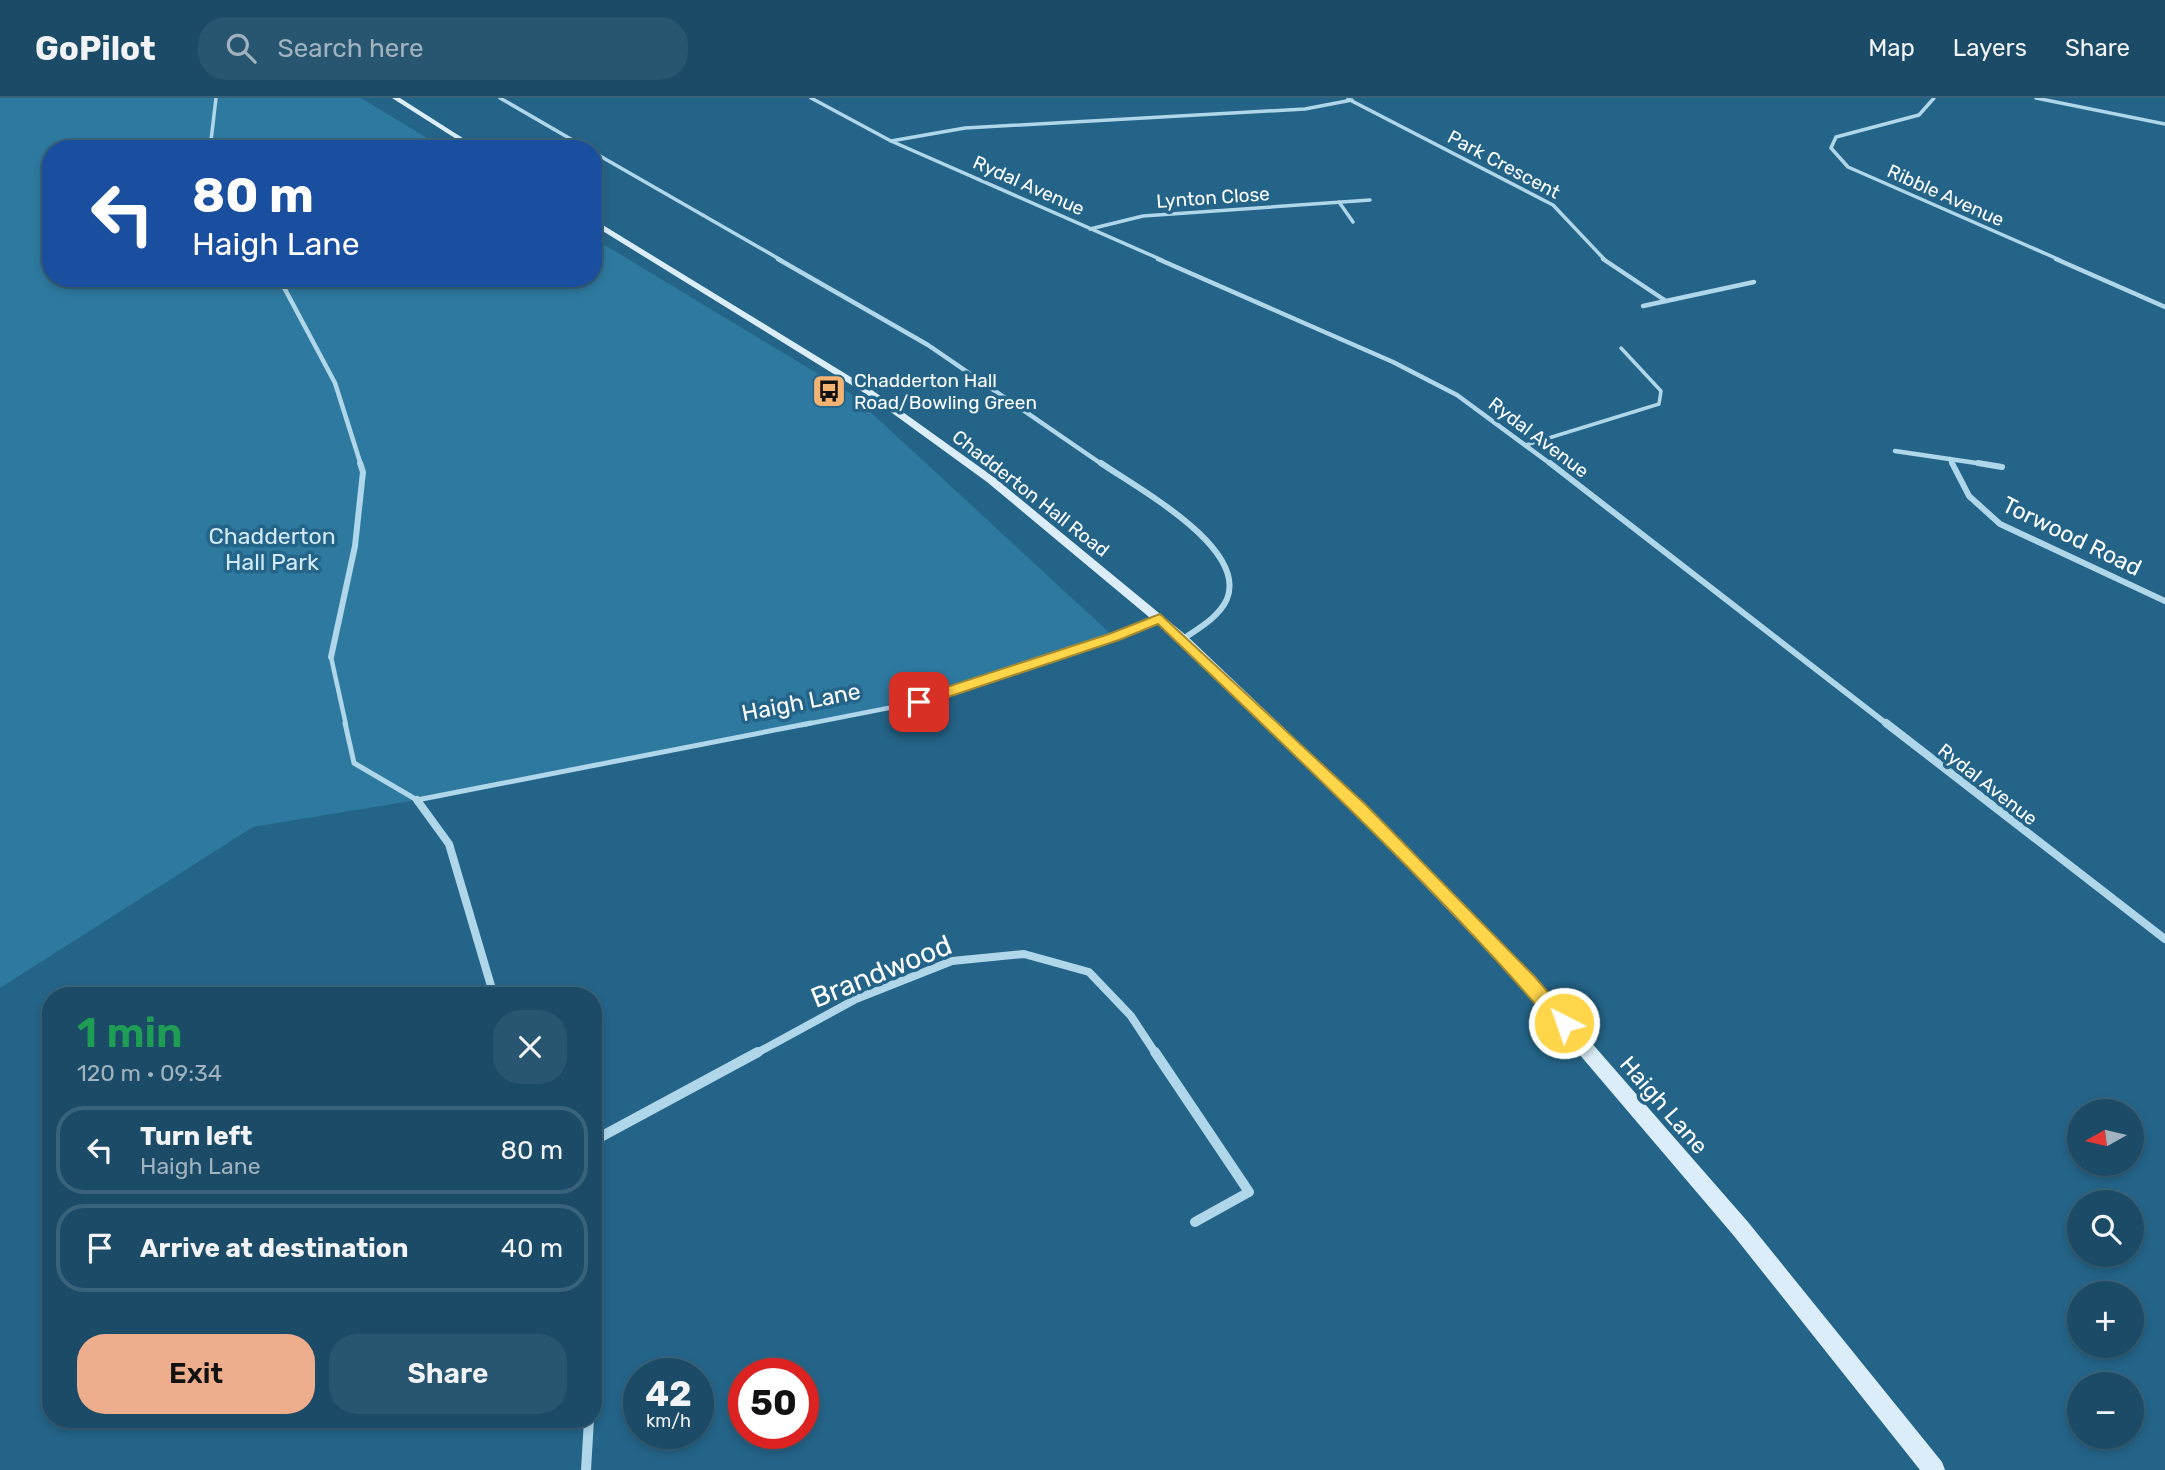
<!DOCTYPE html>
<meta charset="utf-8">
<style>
body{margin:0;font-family:Rubik,sans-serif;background:#28556f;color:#f1f3f6;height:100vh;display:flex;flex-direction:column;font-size:26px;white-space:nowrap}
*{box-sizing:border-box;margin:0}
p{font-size:23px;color:#a0b3bf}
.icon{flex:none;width:38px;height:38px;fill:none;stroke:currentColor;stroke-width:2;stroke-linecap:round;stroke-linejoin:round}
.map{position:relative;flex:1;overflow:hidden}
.panel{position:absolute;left:42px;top:889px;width:560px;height:441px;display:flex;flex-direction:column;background:#1b4b66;border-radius:28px;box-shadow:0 4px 10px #0003,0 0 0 2px #39637a}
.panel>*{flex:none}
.top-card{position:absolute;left:42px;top:42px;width:560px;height:147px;border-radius:28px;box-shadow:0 4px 10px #0003,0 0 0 2px #39637a;background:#1a4fa0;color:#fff;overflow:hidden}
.needle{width:46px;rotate:262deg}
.tools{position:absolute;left:2067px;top:1001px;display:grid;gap:14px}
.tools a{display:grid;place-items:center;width:77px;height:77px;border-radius:50%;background:#1b4b66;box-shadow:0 4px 10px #0003,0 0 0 2px #39637a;font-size:35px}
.speed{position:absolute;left:623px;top:1260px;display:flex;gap:14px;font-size:35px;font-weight:700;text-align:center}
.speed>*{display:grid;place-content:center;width:91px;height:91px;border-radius:50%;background:#1b4b66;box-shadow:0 4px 10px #0003,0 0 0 2px #39637a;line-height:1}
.speed small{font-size:18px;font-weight:400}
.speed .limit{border:10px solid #d22;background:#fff;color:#111}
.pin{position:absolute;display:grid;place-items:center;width:60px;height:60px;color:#fff;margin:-30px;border-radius:14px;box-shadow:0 4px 10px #0006}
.me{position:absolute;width:77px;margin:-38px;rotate:319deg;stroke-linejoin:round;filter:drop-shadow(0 0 5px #0008)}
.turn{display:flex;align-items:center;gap:24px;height:147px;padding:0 35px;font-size:32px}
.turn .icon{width:91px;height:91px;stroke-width:2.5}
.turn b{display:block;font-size:49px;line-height:60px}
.round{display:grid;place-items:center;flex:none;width:74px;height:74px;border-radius:28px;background:#28556f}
.overview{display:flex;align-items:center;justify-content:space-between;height:119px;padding:0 35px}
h1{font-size:42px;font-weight:600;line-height:52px;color:#1e9e55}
.cta{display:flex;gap:14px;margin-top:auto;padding:14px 35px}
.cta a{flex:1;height:80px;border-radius:28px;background:#eead8d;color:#111;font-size:28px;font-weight:600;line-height:80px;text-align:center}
.cta a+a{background:#28556f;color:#f1f3f6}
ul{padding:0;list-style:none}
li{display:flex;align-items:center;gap:21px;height:88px;margin:0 14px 10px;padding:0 21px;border:4px solid #39637a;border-radius:28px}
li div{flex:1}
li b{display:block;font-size:26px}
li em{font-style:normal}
header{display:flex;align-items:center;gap:42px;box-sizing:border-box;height:98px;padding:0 35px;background:#1b4b66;border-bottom:2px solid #39637a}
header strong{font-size:33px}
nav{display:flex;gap:38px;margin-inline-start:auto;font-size:24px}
.search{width:490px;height:63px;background:#28556f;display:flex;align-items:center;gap:18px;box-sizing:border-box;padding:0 24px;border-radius:28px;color:#a0b3bf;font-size:26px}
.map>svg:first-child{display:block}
.green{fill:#2e79a0}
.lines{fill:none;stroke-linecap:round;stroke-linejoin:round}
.lane-far2{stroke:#afd6e9;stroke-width:3.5}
.lane-far1{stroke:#afd6e9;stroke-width:4.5}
.lane{stroke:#afd6e9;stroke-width:5}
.street-far4{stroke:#afd6e9;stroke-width:3.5}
.street-far3{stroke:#afd6e9;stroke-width:4.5}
.street-far2{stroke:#afd6e9;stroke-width:6}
.street-far1{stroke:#afd6e9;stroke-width:8}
.street{stroke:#afd6e9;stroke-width:10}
.secondary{fill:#daedf8;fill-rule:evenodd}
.route{fill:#ffd54a;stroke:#a68a30;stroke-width:2}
.labels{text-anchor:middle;stroke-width:7;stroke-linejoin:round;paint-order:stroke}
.far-street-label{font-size:19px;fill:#fff;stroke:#246488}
.far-poi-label{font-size:19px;fill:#fff;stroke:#246488;text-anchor:start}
.park-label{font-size:23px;fill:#d3ebf7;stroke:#246488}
.street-label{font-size:23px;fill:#fff;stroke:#246488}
.near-street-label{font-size:28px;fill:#fff;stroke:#246488}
</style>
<header>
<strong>GoPilot</strong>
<div class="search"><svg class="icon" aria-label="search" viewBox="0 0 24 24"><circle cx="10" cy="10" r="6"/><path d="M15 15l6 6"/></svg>Search here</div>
<nav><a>Map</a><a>Layers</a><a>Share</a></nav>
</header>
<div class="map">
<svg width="2165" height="1372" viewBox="0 0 2165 1372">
<rect width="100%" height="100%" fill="#246488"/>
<polygon class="green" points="0,0 361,0 445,51 51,51 51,180 593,180 593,140 850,295 1114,539 919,604 417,702 253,729 0,890"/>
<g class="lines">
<polyline class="lane-far2" points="1526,347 1659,306 1661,293 1621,250"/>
<g class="lane-far1">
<polyline points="331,559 346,627"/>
<polyline points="802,627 919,604 1114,539 1160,520"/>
</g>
<polyline class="lane" points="345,625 354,665 417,702 811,625"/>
<g class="street-far4">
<polyline points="500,0 588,51"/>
<polyline points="811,0 891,43 1162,162"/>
<polyline points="1934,0 1919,17 1836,39 1831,50 1848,69 2060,162"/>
<polyline points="2036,0 2165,26"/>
<polyline points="1348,1 1553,107 1605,162"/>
<polyline points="891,43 965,30 1305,11 1352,2"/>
<polyline points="210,51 216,0"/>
<polyline points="593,54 781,162"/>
<polyline points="1339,104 1353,124"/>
<polyline points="1090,131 1143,118 1370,102"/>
</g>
<g class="street-far3">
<polyline points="778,161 928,247 1103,367"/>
<polyline points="1158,161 1393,264 1457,297 1552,367"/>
<polyline points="1603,161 1666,203"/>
<polyline points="2056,161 2165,209"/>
<polyline points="279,180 335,285 361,367"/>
<polyline points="1643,208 1754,184"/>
<polyline points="1895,353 1990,367"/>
<polyline points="1950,361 1953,367"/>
</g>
<g class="street-far2">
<path d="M1101 365C1135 389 1248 449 1227 501 1219 519 1199 530 1183 541"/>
<polyline points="1550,365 1888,627"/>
<polyline points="1952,365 1969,398 2000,426 2165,503"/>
<polyline points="1978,365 2002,369"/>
<polyline points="331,559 355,448 363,374 360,365"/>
</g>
<g class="street-far1">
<polyline points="1886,625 2165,841"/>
<polyline points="417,702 449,746 494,898"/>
<polyline points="755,956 856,901 952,863 1024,856 1089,874 1131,918 1156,956"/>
</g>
<g class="street">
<polyline points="1155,954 1249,1094 1195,1124"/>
<polyline points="593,1043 758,954"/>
<polyline points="586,1372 589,1321"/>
</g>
<g class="secondary">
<polygon points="392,0 400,0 480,51 472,51"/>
<polygon points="593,121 872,292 995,380 1187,538 1365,707 1534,879 1748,1124 1942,1364 1945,1372 1920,1372 1734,1138 1522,889 1355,715 1179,544 987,384 866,296 593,127"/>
</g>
</g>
<path class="route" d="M1160 516 1366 707 1535 879 1570 920 1573 925 1570 931H1557C1434 787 1294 657 1158 526L1119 542 924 607 919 609 911 604 913 600 1109 536Z"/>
<defs>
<g id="bus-square" transform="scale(1.75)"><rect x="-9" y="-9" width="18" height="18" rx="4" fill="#f4b373" stroke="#246488"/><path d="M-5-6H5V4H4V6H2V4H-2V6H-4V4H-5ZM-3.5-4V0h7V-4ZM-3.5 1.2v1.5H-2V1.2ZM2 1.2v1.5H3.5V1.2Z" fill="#111"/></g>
</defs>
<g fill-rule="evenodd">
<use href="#bus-square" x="829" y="293"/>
</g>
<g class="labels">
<g class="far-street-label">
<text transform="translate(1504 66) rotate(28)" y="7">Park Crescent</text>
<text transform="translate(1029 87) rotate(24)" y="7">Rydal Avenue</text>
<text transform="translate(1946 97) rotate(24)" y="7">Ribble Avenue</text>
<text transform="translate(1213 99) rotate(-4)" y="7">Lynton Close</text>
<text transform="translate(1539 339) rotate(37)" y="7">Rydal Avenue</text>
<text transform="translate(1031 395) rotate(38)" y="7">Chadderton Hall Road</text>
<text transform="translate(1988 686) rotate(38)" y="7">Rydal Avenue</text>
</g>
<g class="far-poi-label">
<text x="854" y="289">Chadderton Hall<tspan x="854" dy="22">Road/Bowling Green</tspan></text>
</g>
<g class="park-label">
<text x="272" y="446">Chadderton<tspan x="272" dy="26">Hall Park</tspan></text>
</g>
<g class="street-label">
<text transform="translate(2072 438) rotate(26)" y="8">Torwood Road</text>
<text transform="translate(801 604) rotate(-11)" y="8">Haigh Lane</text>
<text transform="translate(1664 1007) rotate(49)" y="8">Haigh Lane</text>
</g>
<g class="near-street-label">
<text transform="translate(881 873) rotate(-22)" y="10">Brandwood</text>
</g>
</g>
</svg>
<div class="tools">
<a><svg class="needle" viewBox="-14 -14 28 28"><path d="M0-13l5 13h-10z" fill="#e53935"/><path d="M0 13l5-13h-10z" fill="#a0b3bf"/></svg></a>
<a><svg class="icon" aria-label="search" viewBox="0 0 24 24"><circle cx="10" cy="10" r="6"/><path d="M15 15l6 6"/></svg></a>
<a>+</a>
<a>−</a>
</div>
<div class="speed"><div>42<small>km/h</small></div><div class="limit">50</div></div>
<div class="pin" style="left:919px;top:604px;background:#d93025"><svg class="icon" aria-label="arrive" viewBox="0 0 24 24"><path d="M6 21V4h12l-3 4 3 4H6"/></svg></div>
<svg class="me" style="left:1564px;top:925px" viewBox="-20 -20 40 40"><circle r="17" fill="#ffd54a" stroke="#fff" stroke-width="3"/><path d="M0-11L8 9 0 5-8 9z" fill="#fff"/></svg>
<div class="top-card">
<div class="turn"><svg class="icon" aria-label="left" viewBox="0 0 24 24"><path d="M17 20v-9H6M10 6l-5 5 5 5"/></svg><div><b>80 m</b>Haigh Lane</div></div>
</div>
<section class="panel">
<div class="overview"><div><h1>1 min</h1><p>120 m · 09:34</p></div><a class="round"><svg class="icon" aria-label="close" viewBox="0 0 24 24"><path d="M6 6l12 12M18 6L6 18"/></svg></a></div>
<ul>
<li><svg class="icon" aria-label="left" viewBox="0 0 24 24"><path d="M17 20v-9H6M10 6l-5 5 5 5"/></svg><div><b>Turn left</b><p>Haigh Lane</p></div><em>80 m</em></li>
<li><svg class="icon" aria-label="arrive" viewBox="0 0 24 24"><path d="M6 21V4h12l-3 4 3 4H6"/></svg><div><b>Arrive at destination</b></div><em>40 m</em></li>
</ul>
<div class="cta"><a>Exit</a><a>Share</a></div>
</section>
</div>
